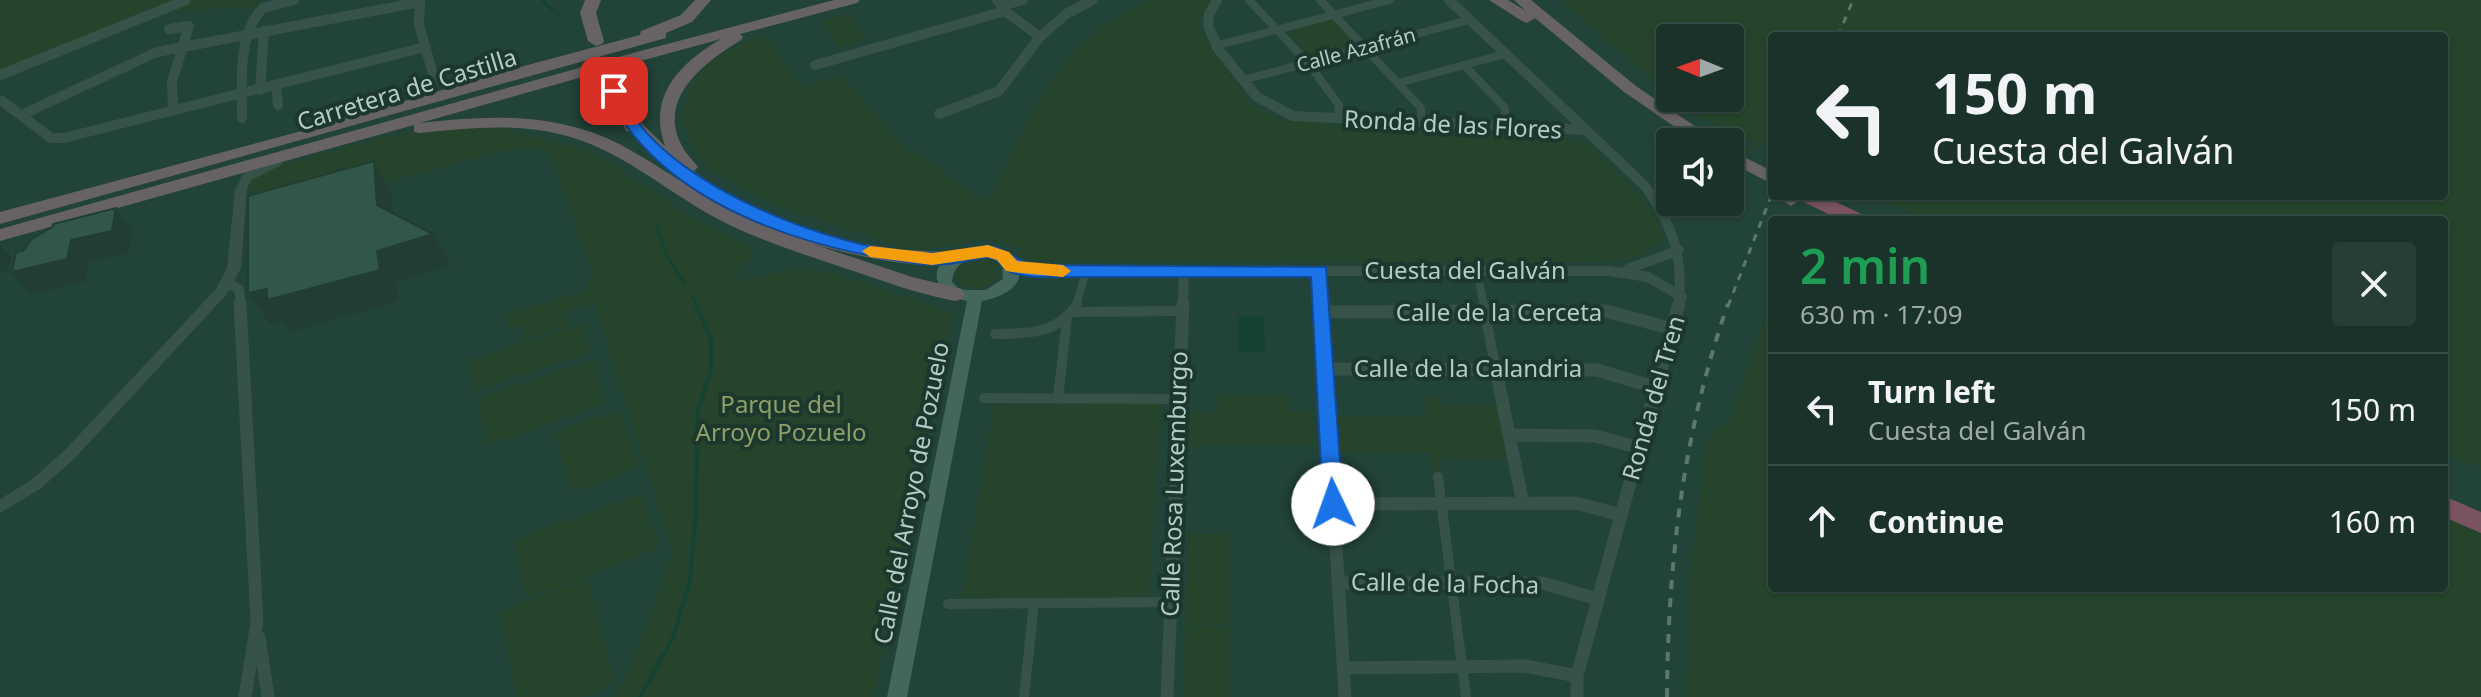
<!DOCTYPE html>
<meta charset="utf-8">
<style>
body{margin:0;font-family:"Noto Sans",sans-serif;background:#273e36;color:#f1f3f6;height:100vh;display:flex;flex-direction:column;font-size:30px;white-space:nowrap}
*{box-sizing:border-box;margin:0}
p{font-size:26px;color:#9faaa8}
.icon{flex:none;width:44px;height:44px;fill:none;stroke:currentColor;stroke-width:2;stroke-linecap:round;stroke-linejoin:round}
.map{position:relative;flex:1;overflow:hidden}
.drawer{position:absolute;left:1768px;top:216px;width:680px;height:376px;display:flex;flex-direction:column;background:#1a322a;border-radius:8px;box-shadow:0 2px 6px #0004,0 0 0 2px #384d47}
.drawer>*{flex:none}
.guide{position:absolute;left:1768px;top:32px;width:680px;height:168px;border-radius:8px;box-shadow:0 2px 6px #0004,0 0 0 2px #384d47;background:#1a322a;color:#f1f3f6;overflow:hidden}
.needle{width:52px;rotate:271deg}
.tools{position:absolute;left:1656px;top:24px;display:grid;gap:16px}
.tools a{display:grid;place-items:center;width:88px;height:88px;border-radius:8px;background:#1a322a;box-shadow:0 2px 6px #0004,0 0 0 2px #384d47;font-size:40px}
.pin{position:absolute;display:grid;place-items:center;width:68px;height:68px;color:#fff;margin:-34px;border-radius:16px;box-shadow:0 4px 12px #0006}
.me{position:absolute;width:88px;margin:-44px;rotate:357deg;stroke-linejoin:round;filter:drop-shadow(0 0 6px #0008)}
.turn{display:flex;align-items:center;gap:28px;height:168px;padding:0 32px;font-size:36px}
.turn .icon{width:104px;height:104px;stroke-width:2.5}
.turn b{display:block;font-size:56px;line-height:68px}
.round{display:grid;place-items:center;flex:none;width:84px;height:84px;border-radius:8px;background:#273e36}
.headline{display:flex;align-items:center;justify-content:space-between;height:136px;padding:0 32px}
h1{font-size:48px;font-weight:600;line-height:60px;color:#1e9e55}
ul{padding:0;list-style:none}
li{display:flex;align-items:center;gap:24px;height:112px;padding:0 32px;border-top:2px solid #384d47}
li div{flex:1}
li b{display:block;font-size:30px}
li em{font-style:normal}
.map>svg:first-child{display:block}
.green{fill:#25442b}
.water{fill:#144233}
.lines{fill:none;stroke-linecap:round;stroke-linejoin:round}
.stream-far1{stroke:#144233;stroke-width:3}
.stream{stroke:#144233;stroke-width:4}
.pedestrian-far1{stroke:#375249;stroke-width:8}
.pedestrian{stroke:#375249;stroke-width:10}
.minor-far1{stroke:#375249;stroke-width:10}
.minor{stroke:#375249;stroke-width:13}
.tertiary{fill:#375249;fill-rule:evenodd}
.secondary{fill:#45665c;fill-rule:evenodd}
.trunk{fill:#676264;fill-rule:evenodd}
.motorway{fill:#79535f;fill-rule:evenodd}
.rail-far1{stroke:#59796f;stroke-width:3;stroke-dasharray:7 7;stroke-linecap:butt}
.rail{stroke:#59796f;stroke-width:4;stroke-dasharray:9 9;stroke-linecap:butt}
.shaded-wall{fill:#223d34}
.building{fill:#31574a;stroke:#223d34;stroke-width:2}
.route{fill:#1a73e8;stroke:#114b97;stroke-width:2}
.slow{fill:#f59e0b}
.labels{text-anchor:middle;stroke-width:8;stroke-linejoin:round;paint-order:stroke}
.far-street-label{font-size:20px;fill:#b4ccc5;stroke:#1c372e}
.street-label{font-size:24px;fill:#b4ccc5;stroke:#1c372e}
.park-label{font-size:24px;fill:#8ea068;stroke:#1c372e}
</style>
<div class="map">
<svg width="2481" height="697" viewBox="0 0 2481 697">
<rect width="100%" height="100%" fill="#224338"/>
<g class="green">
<path d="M5 0H254L262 4 250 10C220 0 190 21 162 4L0 71V4Z"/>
<path d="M1152 0H1209L1199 20 1200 33 1249 102 1265 113 1283 119 1342 127 1562 138 1587 144 1640 195 1658 224 1663 240 1637 258 1590 262 1027 261 1018 248C976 229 947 254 905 248 891 246 877 239 864 235 816 220 740 197 704 161 694 151 688 130 681 118 694 66 714 52 764 35L800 87 841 76 908 152 916 151 975 197 991 198C1014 146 1045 77 1088 39 1105 23 1131 10 1152 0Z"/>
<polygon points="1561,0 2481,0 2481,468 2444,452 2444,220 1927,220 1873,196 2444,196 2444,36 1772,36 1772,149 1764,146 1746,151 1743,149 1754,145 1750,141 1692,114 1673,98 1730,98 1730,38 1670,38 1670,95"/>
<polygon points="850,14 866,40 839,48 823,21"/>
<polygon points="1334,18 1358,46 1312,58 1288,30"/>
<path d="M461 127 501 128 592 152 702 224 749 245 752 258 736 269 738 281 795 270 826 271 953 312 873 697H615L634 660 673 552 594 302 509 329 506 315 589 289 587 285 592 273 552 156C537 145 525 147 507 149L248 221 251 180 267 170 382 137Z"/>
<polygon points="978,258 997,263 999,278 981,289 961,286 954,277 958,267"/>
<polygon points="1772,297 1772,588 2444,588 2444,516 2481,533 2481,697 1688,697 1690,578 1706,444 1713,429 1729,424"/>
<polygon points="564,313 568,326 525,340 522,327"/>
<polygon points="583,324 590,352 475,389 469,360"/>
<polygon points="593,359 605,404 488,444 478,398"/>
<polygon points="1217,395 1286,395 1288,411 1311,411 1314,444 1197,445 1190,448 1191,413 1217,413"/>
<polygon points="1425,396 1440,396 1442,405 1500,405 1509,459 1441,459 1442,471 1433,471 1430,452 1338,452 1336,416 1427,416"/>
<polygon points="1160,404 1149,596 962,597 994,405"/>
<polygon points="620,410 639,467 571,492 556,432"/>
<polygon points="641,494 659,548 526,599 514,540"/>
<polygon points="1188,534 1230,534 1230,625 1186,626"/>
<polygon points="587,578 615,683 580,697 517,697 500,612"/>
<polygon points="1185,627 1230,627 1230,697 1184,697"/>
</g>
<polygon class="water" points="1238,316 1264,316 1265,352 1238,352"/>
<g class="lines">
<g class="stream-far1">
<polyline points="542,0 560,17"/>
<polyline points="657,226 666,254 684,283"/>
<polyline points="692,296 697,306"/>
</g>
<polyline class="stream" points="640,697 673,638 690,580 696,509 698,411 711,369 711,339 696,304"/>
<g class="pedestrian-far1">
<polyline points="1249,0 1308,63 1339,105 1338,119"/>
<polyline points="1320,0 1421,108 1421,123"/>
<polyline points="1215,46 1390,0"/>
<polyline points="1464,65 1505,108 1506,128"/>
<polyline points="1243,80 1469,20"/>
<polyline points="1398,83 1505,54"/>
<polyline points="1477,271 1484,306"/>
<polyline points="1076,306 1086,271"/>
</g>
<g class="pedestrian">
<polyline points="1483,304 1496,370"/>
<polyline points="1072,312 1182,311"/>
<path d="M995 334C1027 334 1058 334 1077 304"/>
<polyline points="984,398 1179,399"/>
<polyline points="1058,399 1067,318"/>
<polyline points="1438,477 1466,697"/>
<polyline points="948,604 1171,602"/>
<polyline points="1024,697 1034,603"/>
</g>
<g class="minor-far1">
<polyline points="420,0 419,25 435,81"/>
<polyline points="997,0 1005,11 1040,37"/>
<polyline points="1217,0 1209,14 1208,26 1219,50 1257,97 1293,116 1584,130"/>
<path d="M1449 0 1645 186C1672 225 1685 258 1678 306"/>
<polyline points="1001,6 1023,0"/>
<polyline points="169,29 189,26 172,82 173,111"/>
<polyline points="815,65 1005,11"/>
<polyline points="0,75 186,0"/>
<polyline points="276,86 278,105"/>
<polyline points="260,90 264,31"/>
<polyline points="2,101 51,138 64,138 425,47"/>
<polyline points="939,114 999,91 1040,37 1066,14 1093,0"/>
<polyline points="21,115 157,52 420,2"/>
<path d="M242 118C242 84 237 34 263 8L294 0"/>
<polyline points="241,189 248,176 278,161"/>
<polyline points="1012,267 1034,271 1609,271 1648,277 1682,297"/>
<polyline points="1628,269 1679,250"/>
<polyline points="1320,271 1322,306"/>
<polyline points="228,283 239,289 241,306"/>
<polyline points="1183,306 1184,271"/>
</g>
<g class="minor">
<polyline points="240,304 257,622 245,697"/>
<polyline points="1322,304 1345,697"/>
<polyline points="1322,312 1606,311 1673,329"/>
<polyline points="1325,369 1597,370 1657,388"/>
<polyline points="1496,370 1523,504"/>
<polyline points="1509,435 1595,436 1640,448"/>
<polyline points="1333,504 1576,503 1621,515"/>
<polyline points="1338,583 1542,583 1598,599"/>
<polyline points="259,637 268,697"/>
<polyline points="1343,668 1525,666 1577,676"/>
<polyline points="1167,697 1183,304"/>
<polyline points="1577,697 1577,676 1679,304"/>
</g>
<polygon class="tertiary" points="241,185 247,189 241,268 226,295 75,458 40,489 0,513 0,499 30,481 65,450 216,289 227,268 235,189"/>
<path class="secondary" d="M978 246C1032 252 1034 291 982 301L907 697H887L967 301C938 297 923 271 953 253 959 249 970 248 978 246ZM978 256 992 258 1002 264 1003 279 986 290H960L952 282C954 265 963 261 978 256Z"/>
<g class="trunk">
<polygon points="585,0 601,0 596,13 604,41 602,44 596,46 588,41 580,13"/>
<polygon points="695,0 711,0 692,22 666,33 666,38 0,224 0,212 309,129 524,66 640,35 641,31 681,15"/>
<path d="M834 0H860L857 3 740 34 743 37 741 40C705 62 656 98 682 146 686 154 693 160 698 167L694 171 719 191 716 195H704L780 232 733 210 730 206 739 200 745 202 797 225 846 241 902 250 965 253 967 257C949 279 840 252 813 244L912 277 962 289 965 294 962 299 955 301C917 294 881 280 844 268 800 253 755 239 714 217 663 189 617 147 559 134 514 123 466 128 420 133L414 132V125L0 241V229L633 53ZM721 39C680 63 647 96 665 146L635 117 615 68ZM600 72 606 91 626 131 631 132 671 172 703 195C675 178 648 159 619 144 556 112 488 115 420 123Z"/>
<polygon points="1489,0 1508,0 1526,11 1514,0 1531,0 1636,86 1718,142 1697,142 1624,92 1535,18 1527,23 1522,21"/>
<polygon points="1730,150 1772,171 1772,184 1730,162"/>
<polygon points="1774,196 1797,196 1800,200 1791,206"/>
</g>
<g class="motorway">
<polygon points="1797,196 1823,196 1864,215 1867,220 1840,220 1800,200"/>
<polygon points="2444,496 2481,512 2481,533 2444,517"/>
</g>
<g class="rail-far1">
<polyline points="1838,36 1853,0"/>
<polyline points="1728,306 1772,194"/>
</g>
<path class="rail" d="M1667 697C1668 562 1683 432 1728 304"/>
</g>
<g class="shaded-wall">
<polygon points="374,161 391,192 396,236 377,205"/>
<polygon points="116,208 132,230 129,253 89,262 85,281 31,294 12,272 71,240"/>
<polygon points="433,234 451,266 396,282 399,301 289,332 282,322 271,325 248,293 377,251"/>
<polygon points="0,245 11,257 9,271 0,274"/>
</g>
<g class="building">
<polygon points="374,161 377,205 433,234 377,251 380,270 267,300 267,289 248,293 248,196"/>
<polygon points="116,208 112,231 71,240 67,259 12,272 16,252 23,251 32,239 52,227 53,224"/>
</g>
<path class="route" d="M614 87 619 88C624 97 627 107 633 115 681 189 832 248 918 253 932 253 947 253 961 251 970 249 981 245 991 246 1009 249 1016 262 1034 265L1326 267 1343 504 1340 509H1325L1323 504 1311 277H1034C1025 275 1011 275 1005 269 999 264 999 260 991 258 982 256 971 261 961 262 947 265 927 266 913 263 800 247 658 203 606 91Z"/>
<polygon class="slow" points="988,245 1009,252 1017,261 1063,265 1071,271 1063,277 1012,272 1006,271 997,260 987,257 932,265 870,257 862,251 870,246 932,253"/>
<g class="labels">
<g class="far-street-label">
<text transform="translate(1356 50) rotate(-15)" y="7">Calle Azafrán</text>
</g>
<g class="street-label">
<text transform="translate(407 90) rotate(-17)" y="8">Carretera de Castilla</text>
<text transform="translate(1453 125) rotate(3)" y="8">Ronda de las Flores</text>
<text x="1465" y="279">Cuesta del Galván</text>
<text x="1499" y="321">Calle de la Cerceta</text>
<text x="1468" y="377">Calle de la Calandria</text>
<text transform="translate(1654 398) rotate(-74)" y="8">Ronda del Tren</text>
<text transform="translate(1175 484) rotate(-88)" y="8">Calle Rosa Luxemburgo</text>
<text transform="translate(912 493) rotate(-79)" y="8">Calle del Arroyo de Pozuelo</text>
<text transform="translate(1445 584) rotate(1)" y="8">Calle de la Focha</text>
</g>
<g class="park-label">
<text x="781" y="413">Parque del<tspan x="781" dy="28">Arroyo Pozuelo</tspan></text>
</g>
</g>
</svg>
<div class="tools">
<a><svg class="needle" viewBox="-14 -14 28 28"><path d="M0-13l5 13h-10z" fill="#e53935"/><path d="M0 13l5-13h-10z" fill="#9faaa8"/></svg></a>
<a><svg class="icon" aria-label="sound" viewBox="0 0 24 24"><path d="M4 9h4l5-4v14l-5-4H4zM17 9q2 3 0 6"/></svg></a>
</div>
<div class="pin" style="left:614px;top:91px;background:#d93025"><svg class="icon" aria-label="arrive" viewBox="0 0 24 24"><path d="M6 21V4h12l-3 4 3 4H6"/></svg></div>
<svg class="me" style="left:1333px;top:504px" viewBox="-20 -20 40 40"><circle r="19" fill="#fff"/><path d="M0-13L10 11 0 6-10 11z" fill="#1a73e8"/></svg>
<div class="guide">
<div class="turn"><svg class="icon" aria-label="left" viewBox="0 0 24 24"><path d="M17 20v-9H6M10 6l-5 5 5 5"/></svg><div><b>150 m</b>Cuesta del Galván</div></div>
</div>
<section class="drawer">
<div class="headline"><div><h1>2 min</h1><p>630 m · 17:09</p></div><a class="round"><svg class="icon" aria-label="close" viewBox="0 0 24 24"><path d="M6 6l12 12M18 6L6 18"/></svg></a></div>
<ul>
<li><svg class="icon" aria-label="left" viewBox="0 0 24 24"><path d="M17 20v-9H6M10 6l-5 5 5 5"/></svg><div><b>Turn left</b><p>Cuesta del Galván</p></div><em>150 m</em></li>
<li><svg class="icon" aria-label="ahead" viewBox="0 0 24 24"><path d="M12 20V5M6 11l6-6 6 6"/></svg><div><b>Continue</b></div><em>160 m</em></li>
</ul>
</section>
</div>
